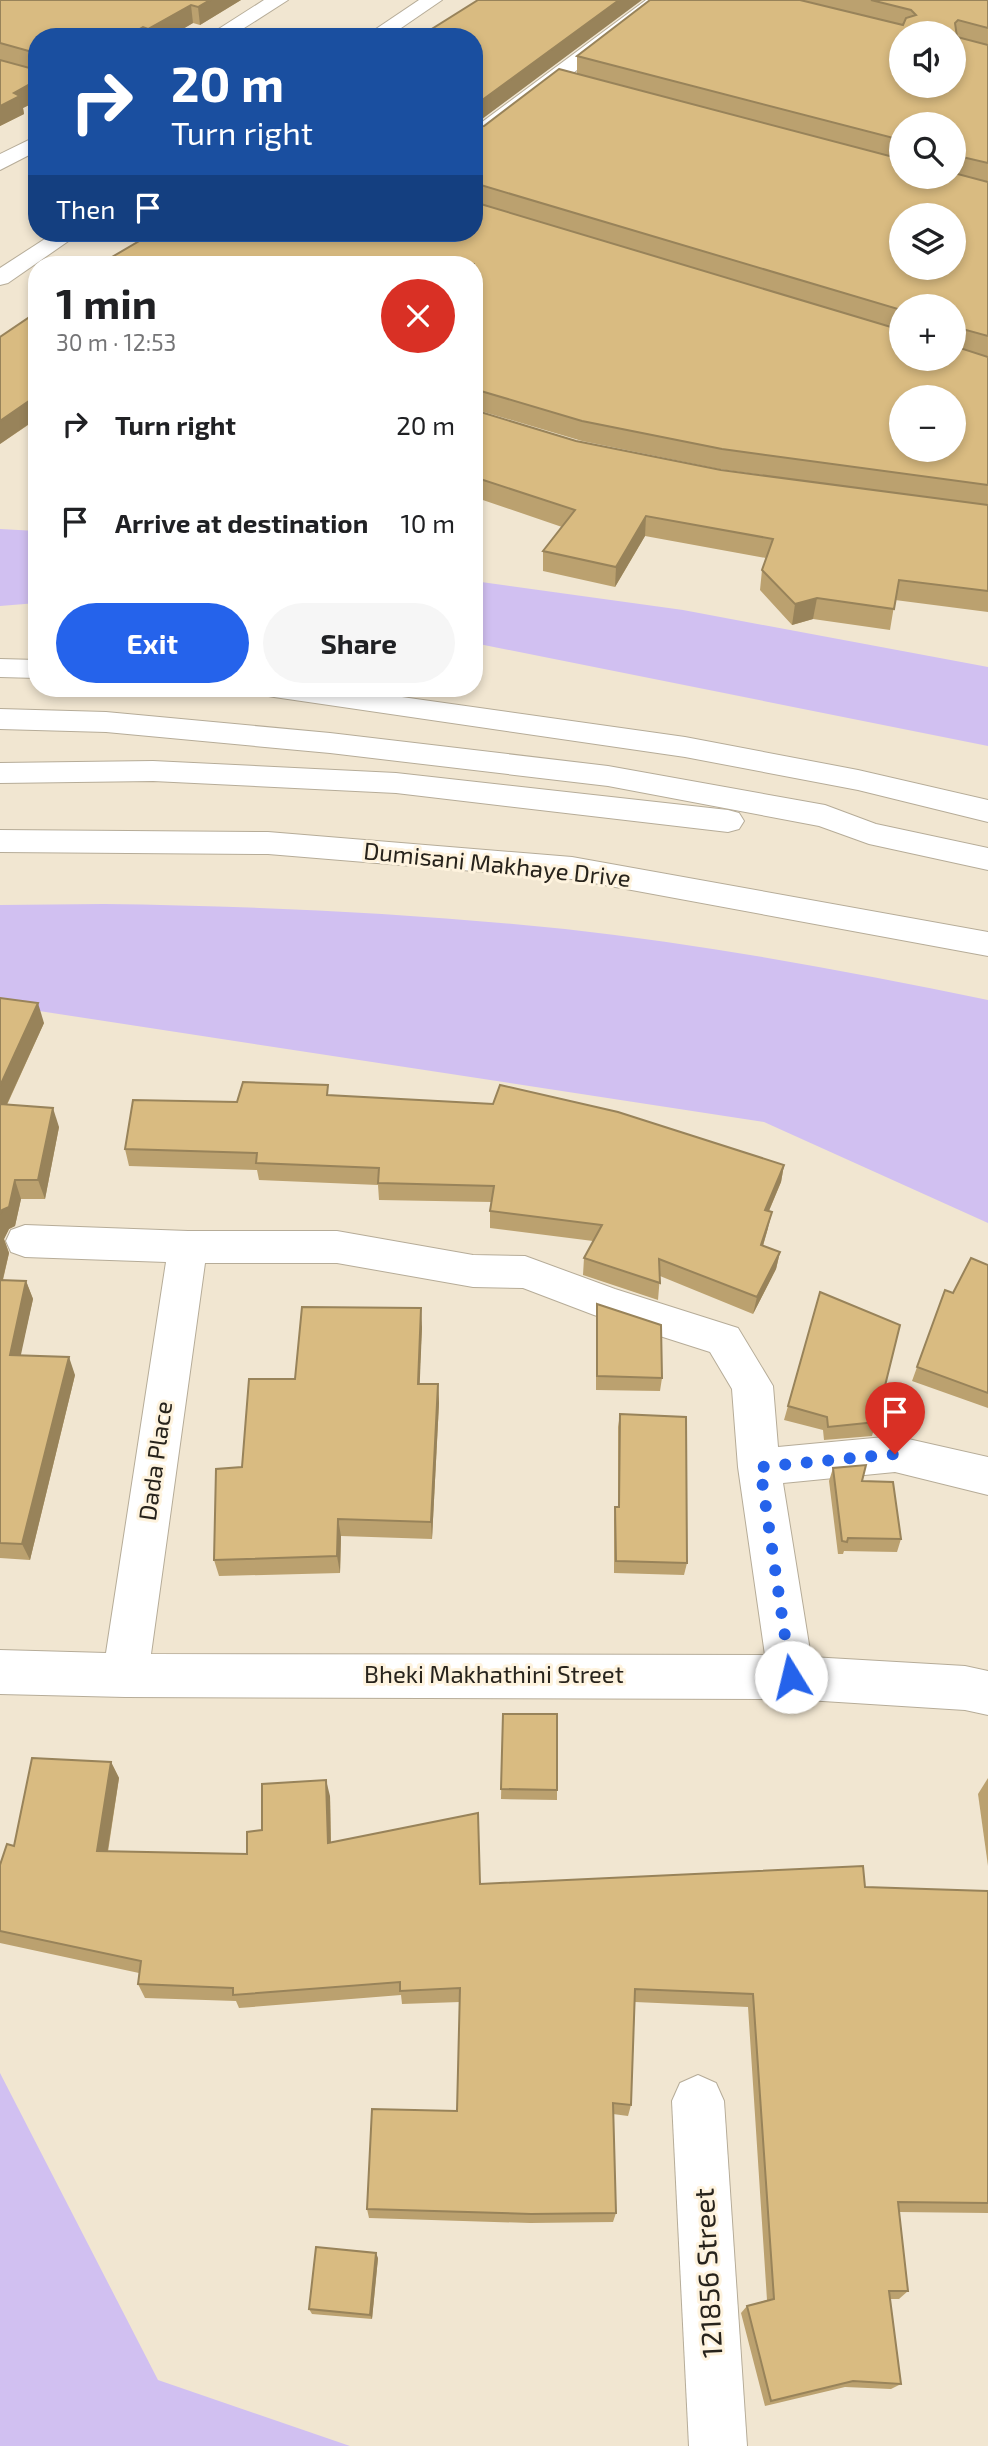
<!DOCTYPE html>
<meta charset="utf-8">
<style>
body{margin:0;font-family:"Exo 2",sans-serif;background:#f6f6f6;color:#202124;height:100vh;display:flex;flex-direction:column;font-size:26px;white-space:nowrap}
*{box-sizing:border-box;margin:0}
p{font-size:23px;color:#757577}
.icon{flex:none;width:38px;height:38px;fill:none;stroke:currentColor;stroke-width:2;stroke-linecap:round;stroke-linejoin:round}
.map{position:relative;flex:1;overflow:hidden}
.details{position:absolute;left:28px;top:256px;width:455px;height:441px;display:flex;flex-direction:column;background:#fff;border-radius:28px;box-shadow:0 4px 10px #0003}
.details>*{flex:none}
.guide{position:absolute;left:28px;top:28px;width:455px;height:214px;border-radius:28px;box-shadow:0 4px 10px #0003;background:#1a4fa0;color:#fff;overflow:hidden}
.buttons{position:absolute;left:889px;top:21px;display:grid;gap:14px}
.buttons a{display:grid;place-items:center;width:77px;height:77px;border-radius:50%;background:#fff;box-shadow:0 4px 10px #0003;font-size:35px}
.pin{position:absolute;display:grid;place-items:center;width:60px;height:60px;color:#fff;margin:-72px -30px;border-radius:50% 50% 50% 0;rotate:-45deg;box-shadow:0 0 7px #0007}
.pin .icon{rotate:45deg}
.me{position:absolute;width:77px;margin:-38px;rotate:351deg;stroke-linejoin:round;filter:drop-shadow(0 0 5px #0008)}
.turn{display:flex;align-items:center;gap:24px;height:147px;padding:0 28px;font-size:32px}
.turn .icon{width:91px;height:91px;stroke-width:2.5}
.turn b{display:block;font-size:49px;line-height:60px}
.then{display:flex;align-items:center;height:66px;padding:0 28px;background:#0003;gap:14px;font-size:26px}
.round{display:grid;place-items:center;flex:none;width:74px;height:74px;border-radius:37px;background:#f6f6f6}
.head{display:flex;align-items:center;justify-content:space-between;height:119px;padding:0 28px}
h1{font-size:42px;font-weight:700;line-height:52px}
.cta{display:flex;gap:14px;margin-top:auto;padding:14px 28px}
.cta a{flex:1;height:80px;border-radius:42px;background:#2563eb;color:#fff;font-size:28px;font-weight:700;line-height:80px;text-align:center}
.cta a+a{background:#f6f6f6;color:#202124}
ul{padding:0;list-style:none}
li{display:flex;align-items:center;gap:21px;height:98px;padding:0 28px}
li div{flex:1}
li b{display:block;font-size:26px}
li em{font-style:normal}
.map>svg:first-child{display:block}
.green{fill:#d1c0f1}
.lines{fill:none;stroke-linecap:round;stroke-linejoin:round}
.lane-casing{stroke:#b6ac98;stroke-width:2}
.street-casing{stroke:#b6ac98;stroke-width:2}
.secondary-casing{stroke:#b6ac98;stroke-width:2}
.primary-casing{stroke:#b6ac98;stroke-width:2}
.lane{fill:#fff;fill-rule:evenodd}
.street{fill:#fff;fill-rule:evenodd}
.secondary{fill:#fff;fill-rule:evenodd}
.primary{fill:#fff;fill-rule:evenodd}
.wall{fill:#bba16f;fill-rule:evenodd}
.shaded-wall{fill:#98835a}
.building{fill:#d9bb81;stroke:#98835a;stroke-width:2;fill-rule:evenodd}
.route{stroke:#2563eb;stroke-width:12;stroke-dasharray:0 21.6}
.labels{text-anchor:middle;stroke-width:6;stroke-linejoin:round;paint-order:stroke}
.street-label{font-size:24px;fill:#27231c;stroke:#fef3de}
.near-street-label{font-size:28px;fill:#27231c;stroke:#fef3de}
</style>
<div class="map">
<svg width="988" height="2446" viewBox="0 0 988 2446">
<rect width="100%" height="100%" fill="#f1e6d1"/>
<g class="green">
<polygon points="0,529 37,531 37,603 0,606"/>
<polygon points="474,581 683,610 988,667 988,746 474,643"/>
<path d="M104 904C258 906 411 913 565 929 707 945 848 971 988 1000V1223L764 1122 0 1005V905Z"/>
<polygon points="0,2073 158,2380 350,2446 0,2446"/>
</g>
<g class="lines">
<g class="lane-casing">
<g id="lane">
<polygon points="0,709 106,712 330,733 608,766 825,805 876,824 988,848 988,870 869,844 819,826 608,786 330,753 106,732 0,729"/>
<polygon points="153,761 396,773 728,810 739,813 744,821 739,829 728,832 396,793 153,781 0,783 0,763"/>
</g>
</g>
<g class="street-casing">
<g id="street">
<polygon points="264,0 288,0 230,37 206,37"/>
<polygon points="646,0 668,0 482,143 474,144 474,128"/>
<polygon points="37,136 37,151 0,170 0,154"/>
<path d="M25 1225 188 1231H337L473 1255 525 1256 615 1289 738 1328 773 1386 778 1447 895 1436 988 1457V1495L895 1472 783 1483 811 1657 965 1666 988 1671V1715L965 1710 791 1699 125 1697 0 1694V1650L106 1653 166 1262 25 1257 11 1252 6 1241 11 1230ZM205 1263H337L473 1287 523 1288 594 1315 710 1352 732 1389 738 1467 765 1655 151 1654Z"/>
<polygon points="698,2075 716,2083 724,2101 747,2446 689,2446 672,2101 680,2083"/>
</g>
</g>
<g class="secondary-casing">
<g id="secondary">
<polygon points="419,0 442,0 388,37 364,37"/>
<polygon points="54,233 80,233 8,283 0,285 0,268"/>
</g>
</g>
<g class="primary-casing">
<g id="primary">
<polygon points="0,659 37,660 37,678 0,677"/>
<polygon points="259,688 338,688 685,737 858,770 988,800 988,822 858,790 685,757 274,697 263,695"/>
<polygon points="0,830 268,832 572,857 988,932 988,956 572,879 268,854 0,852"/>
</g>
</g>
<use href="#lane" class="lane"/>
<use href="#street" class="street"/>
<use href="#secondary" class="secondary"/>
<use href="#primary" class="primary"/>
</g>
<g class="wall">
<polygon points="0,0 241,0 200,25 193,23 169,37 37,37 37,101 23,108 24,114 0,126"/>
<path d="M650 0H988V612L895 600 890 630 813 619 792 625 760 590 762 570 766 558 645 536 615 587 543 571V551L562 527 474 497V410L576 441 721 470 892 493 719 469 582 441 474 409V127L484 126 577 73V56ZM901 124H954V177H901ZM901 306 954 359H901Z"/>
<polygon points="37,312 37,419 0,444"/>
<polygon points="0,998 44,1023 7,1105 59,1127 45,1199 21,1199 15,1226 9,1229 4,1239 9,1253 3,1280 26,1281 33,1299 20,1355 75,1375 30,1560 0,1558"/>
<polygon points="329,1095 784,1165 781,1182 769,1211 768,1228 763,1246 780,1252 776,1269 753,1314 660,1276 658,1300 583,1275 584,1258 593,1241 490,1228 490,1211 492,1202 379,1200 378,1185 259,1180 257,1170 129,1166 125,1149"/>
<polygon points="988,1265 988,1408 912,1381 945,1290 953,1293"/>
<polygon points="597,1304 662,1378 660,1391 596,1390 596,1318"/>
<polygon points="422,1327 419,1384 438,1384 439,1403 432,1539 341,1536 340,1573 219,1576 214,1560 295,1379"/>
<polygon points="788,1406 876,1422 872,1436 824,1440 823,1430 784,1420"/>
<polygon points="620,1414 687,1563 684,1575 614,1573 614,1520 615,1507 618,1507 618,1427"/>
<polygon points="833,1468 862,1481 901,1539 897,1552 844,1551 843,1554 838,1554 829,1481"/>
<polygon points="503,1714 557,1790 557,1800 501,1799"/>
<polygon points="111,1762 119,1778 108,1852 247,1854 262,1830 330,1796 331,1842 480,1884 865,1887 988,1891 988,2213 899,2212 908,2291 899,2299 890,2299 901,2384 891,2389 845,2387 765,2406 741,2313 747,2306 767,2300 748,2007 635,2002 631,2105 628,2116 613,2114 616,2213 613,2222 530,2223 369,2218 367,2209 457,2111 460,2002 402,2004 401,1995 239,2008 236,2001 145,1998 138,1984 139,1973 0,1943 0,1865 14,1846"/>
<polygon points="988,1778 988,1866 978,1794"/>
<polygon points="378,2258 372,2319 312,2314 309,2309"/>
</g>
<g class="shaded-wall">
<polygon points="210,0 241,0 200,25 198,7"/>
<polygon points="619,0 642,0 474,125 474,106"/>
<polygon points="191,5 193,23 169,37 149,37 148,29"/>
<polygon points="143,27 144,37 131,37 131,34"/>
<polygon points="125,32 126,37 116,37"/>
<polygon points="37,80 37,101 23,108 24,114 0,126 0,106 14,93"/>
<polygon points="959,328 955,347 954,348 954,337 955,330"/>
<polygon points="32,399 36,419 0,444 0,421"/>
<polygon points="646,516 645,536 615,587 616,567"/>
<polygon points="817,598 813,619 792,625 795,604"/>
<polygon points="38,1003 44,1023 0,1119 0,1086"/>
<polygon points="53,1108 59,1127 45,1199 38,1180"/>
<polygon points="784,1165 781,1182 762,1227 765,1210"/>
<polygon points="15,1180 21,1199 15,1226 9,1229 4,1239 9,1253 0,1291 0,1214"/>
<polygon points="772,1212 768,1228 758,1262 761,1245"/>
<polygon points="780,1252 776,1269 753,1314 757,1297"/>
<polygon points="26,1281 33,1299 17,1373 10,1355"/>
<polygon points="421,1308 422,1327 419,1402 418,1384"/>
<polygon points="69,1357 75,1375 30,1560 22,1544"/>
<polygon points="438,1384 439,1403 432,1539 431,1522"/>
<polygon points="338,1519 341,1536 340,1573 337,1556"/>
<polygon points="111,1762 119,1778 105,1867 97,1851"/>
<polygon points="326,1780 330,1796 331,1858 328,1843"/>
<polygon points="376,2253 378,2258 372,2319 370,2315"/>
</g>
<g class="building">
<polygon points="0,0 210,0 198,7 191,5 148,29 143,27 131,34 125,32 116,37 37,37 37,80 14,93 20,96 0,106 0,60 33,69 36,67 36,53 0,43"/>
<polygon points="478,0 619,0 474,106 474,37 419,37"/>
<path d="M650 0H800L903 25 906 18 916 15 911 10 871 0H988V28L958 20 955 23 957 37 988 45V163L958 156H954V124H901V140L577 56ZM901 33H954V86H901Z"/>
<path d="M559 69 901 159V177H954V173L988 182V336L959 328 955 330V337H954V306H901V310L474 183V127L484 126ZM901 215H954V268H901Z"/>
<path d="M474 202 901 330V359H954V346L988 357V485L722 449 582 421 474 389V264H100L153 233H474ZM901 397H954V450H901Z"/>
<polygon points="37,312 37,401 32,399 0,421 0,337"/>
<polygon points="474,410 576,441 721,470 988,505 988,591 899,580 894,609 817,598 795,604 762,570 773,539 646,516 616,567 543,551 575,510 474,477"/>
<polygon points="0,998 38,1003 0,1086"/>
<polygon points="243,1082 328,1085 327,1095 493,1104 500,1085 618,1112 784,1165 765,1210 772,1212 761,1245 780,1252 757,1297 659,1259 660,1283 584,1258 602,1225 490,1211 494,1186 378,1183 379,1168 256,1163 257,1153 125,1149 133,1100 237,1102"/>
<polygon points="0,1104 53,1108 38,1180 15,1180 9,1207 2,1210 0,1214"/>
<polygon points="971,1258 988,1265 988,1393 917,1367 945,1290 953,1293"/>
<polygon points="0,1280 26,1281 10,1355 69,1357 22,1544 0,1543"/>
<polygon points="820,1292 900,1325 876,1422 828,1427 827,1417 788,1406"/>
<polygon points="597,1304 661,1325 662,1378 597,1376"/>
<polygon points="302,1307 421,1308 418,1384 438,1384 431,1522 338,1519 337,1556 214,1560 216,1469 242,1467 249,1379 295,1379"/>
<polygon points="620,1414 686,1417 687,1563 616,1561 615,1507 619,1507"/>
<polygon points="866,1465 862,1481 893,1482 901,1539 848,1538 847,1542 842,1541 833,1468"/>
<polygon points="503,1714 557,1714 557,1790 501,1789"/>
<polygon points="32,1758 111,1762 97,1851 247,1854 247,1832 262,1830 262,1784 326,1780 328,1843 478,1813 480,1884 863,1866 865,1887 988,1891 988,2203 898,2202 908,2291 889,2291 901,2384 853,2381 771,2401 747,2306 774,2299 753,1994 635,1989 631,2105 613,2103 616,2213 531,2214 367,2209 372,2109 457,2111 460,1988 400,1991 400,1982 233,1995 233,1988 138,1984 141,1961 0,1931 0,1865 7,1844 14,1846"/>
<polygon points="316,2247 376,2253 370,2315 309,2309"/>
</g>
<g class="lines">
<polyline class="route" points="791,1677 760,1467 895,1454"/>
</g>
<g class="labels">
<g class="street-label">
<text transform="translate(497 865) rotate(6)" y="8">Dumisani Makhaye Drive</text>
<text transform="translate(156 1461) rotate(-82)" y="8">Dada Place</text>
<text x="494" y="1683">Bheki Makhathini Street</text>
</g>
<g class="near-street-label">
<text transform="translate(708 2273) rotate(-93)" y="10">121856 Street</text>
</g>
</g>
</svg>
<div class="buttons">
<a><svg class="icon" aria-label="sound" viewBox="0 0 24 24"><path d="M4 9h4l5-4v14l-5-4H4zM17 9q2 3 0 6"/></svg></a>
<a><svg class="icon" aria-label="search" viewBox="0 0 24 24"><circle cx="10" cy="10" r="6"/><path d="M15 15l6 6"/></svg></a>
<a><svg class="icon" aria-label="layers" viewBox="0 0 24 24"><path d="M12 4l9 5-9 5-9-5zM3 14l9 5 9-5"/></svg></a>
<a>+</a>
<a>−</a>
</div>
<div class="pin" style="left:895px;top:1454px;background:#d93025"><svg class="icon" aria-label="arrive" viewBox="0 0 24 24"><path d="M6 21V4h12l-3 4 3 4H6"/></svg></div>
<svg class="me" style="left:791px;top:1677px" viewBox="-20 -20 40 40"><circle r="19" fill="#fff"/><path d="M0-13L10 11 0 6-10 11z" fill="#2563eb"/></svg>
<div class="guide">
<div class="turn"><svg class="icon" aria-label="right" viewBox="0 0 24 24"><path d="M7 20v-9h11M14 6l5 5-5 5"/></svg><div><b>20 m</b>Turn right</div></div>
<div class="then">Then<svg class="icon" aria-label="arrive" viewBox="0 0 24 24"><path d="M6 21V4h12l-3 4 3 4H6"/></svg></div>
</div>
<section class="details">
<div class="head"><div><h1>1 min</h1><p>30 m · 12:53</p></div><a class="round" style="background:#d93025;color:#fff"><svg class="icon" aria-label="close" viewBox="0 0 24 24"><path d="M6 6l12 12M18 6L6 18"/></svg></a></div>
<ul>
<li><svg class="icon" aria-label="right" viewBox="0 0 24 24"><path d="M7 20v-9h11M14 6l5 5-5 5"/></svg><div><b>Turn right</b></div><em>20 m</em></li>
<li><svg class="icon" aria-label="arrive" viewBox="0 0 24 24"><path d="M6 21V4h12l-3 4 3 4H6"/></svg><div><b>Arrive at destination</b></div><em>10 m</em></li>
</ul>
<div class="cta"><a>Exit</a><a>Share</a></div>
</section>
</div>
